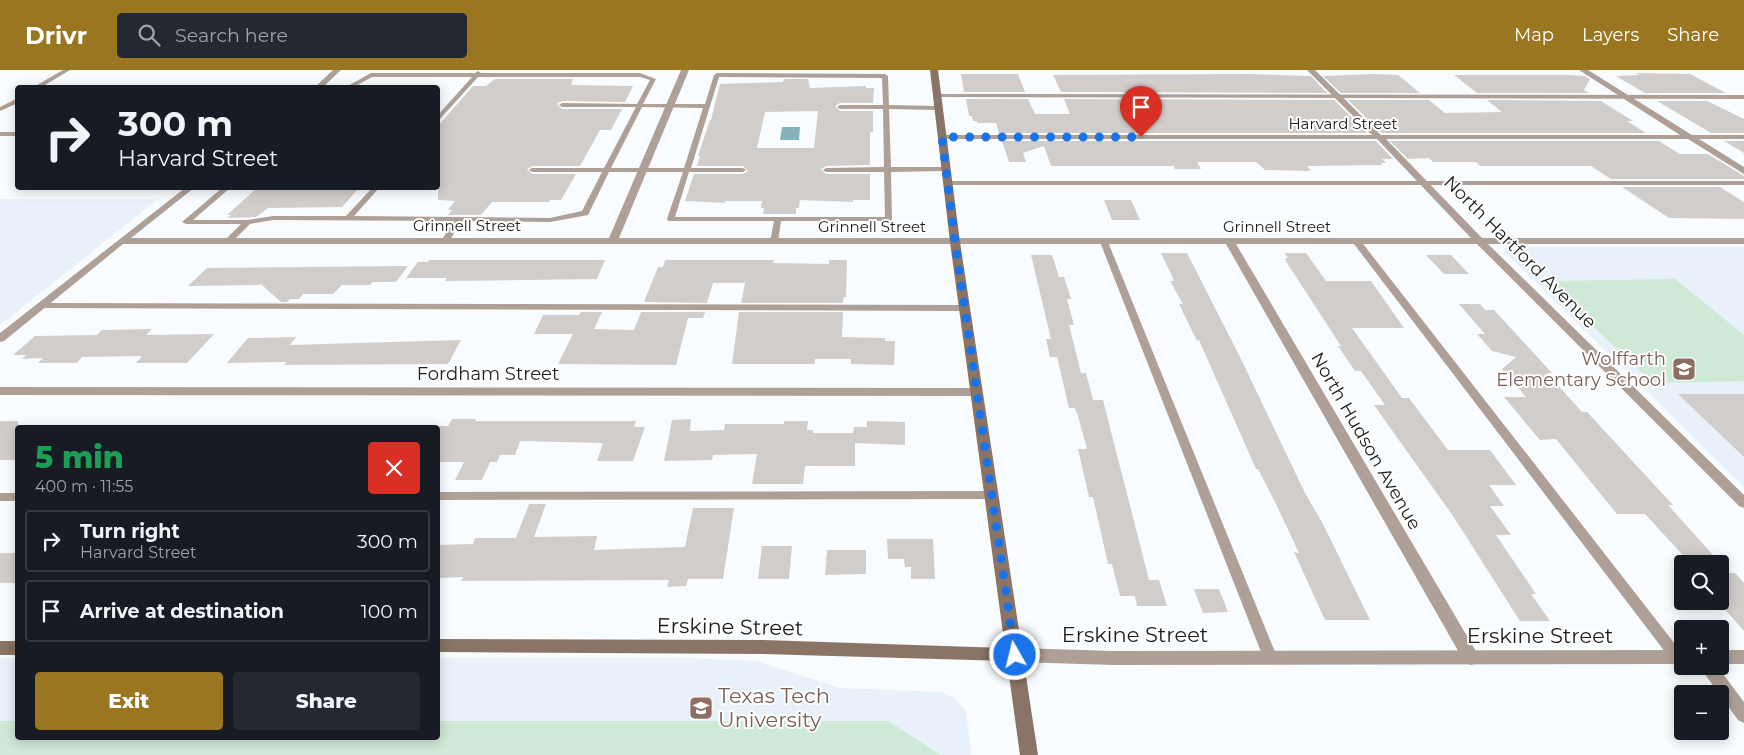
<!DOCTYPE html>
<meta charset="utf-8">
<style>
body{margin:0;font-family:Montserrat,sans-serif;background:#242831;color:#f1f3f6;height:100vh;display:flex;flex-direction:column;font-size:19px;white-space:nowrap}
*{box-sizing:border-box;margin:0}
p{font-size:16px;color:#9ea1a6}
.icon{flex:none;width:28px;height:28px;fill:none;stroke:currentColor;stroke-width:2;stroke-linecap:round;stroke-linejoin:round}
.map{position:relative;flex:1;overflow:hidden}
.side{position:absolute;left:15px;top:355px;width:425px;height:315px;display:flex;flex-direction:column;background:#171b24;border-radius:5px;box-shadow:0 2px 12px #0003}
.side>*{flex:none}
.banner{position:absolute;left:15px;top:15px;width:425px;height:105px;border-radius:5px;box-shadow:0 2px 12px #0003;background:#171b24;color:#f1f3f6;overflow:hidden}
.buttons{position:absolute;left:1674px;top:485px;display:grid;gap:10px}
.buttons a{display:grid;place-items:center;width:55px;height:55px;border-radius:5px;background:#171b24;box-shadow:0 2px 12px #0003;font-size:25px}
.pin{position:absolute;display:grid;place-items:center;width:42px;height:42px;color:#fff;margin:-51px -21px;border-radius:50% 50% 50% 0;rotate:-45deg;box-shadow:0 0 5px #0007}
.pin .icon{rotate:45deg}
.me{position:absolute;width:55px;margin:-28px;rotate:352deg;stroke-linejoin:round;filter:drop-shadow(0 0 4px #0008)}
.turn{display:flex;align-items:center;gap:18px;height:105px;padding:0 20px;font-size:22px}
.turn .icon{width:65px;height:65px;stroke-width:2.5}
.turn b{display:block;font-size:35px;line-height:42px}
.round{display:grid;place-items:center;flex:none;width:52px;height:52px;border-radius:5px;background:#242831}
.headline{display:flex;align-items:center;justify-content:space-between;height:85px;padding:0 20px}
h1{font-size:30px;font-weight:800;line-height:38px;color:#1e9e55}
.action{display:flex;gap:10px;margin-top:auto;padding:10px 20px}
.action a{flex:1;height:58px;border-radius:5px;background:#9a7621;color:#fff;font-size:20px;font-weight:800;line-height:58px;text-align:center}
.action a+a{background:#242831;color:#f1f3f6}
ul{padding:0;list-style:none}
li{display:flex;align-items:center;gap:15px;height:62px;margin:0 10px 8px;padding:0 10px;border:2px solid #363941;border-radius:5px}
li div{flex:1}
li b{display:block;font-size:19px}
li em{font-style:normal}
header{display:flex;align-items:center;gap:30px;box-sizing:border-box;height:70px;padding:0 25px;background:#9a7621;color:#fff}
header strong{font-size:24px}
nav{display:flex;gap:28px;margin-inline-start:auto;font-size:18px}
.search{width:350px;height:45px;background:#242831;display:flex;align-items:center;gap:12px;box-sizing:border-box;padding:0 18px;border-radius:5px;color:#9ea1a6;font-size:19px}
.map>svg:first-child{display:block}
.built{fill:#e8f1fa}
.green{fill:#cee9d6}
.water{fill:#86b3ba}
.building{fill:#d1cdcb;fill-rule:evenodd}
.lines{fill:none;stroke-linecap:round;stroke-linejoin:round}
.service{fill:#aea096;fill-rule:evenodd}
.minor{fill:#aea096;fill-rule:evenodd}
.tertiary{fill:#aea096;fill-rule:evenodd}
.secondary{fill:#897466;fill-rule:evenodd}
.route{stroke:#1a73e8;stroke-width:9;stroke-dasharray:0 16.2}
.labels{text-anchor:middle;stroke-width:4;stroke-linejoin:round;paint-order:stroke}
.far-street-label{font-size:15px;fill:#1b1c1d;stroke:#fff}
.street-label{font-size:18px;fill:#1b1c1d;stroke:#fff}
.education-label{font-size:18px;fill:#785e54;stroke:#fff;text-anchor:end}
.near-street-label{font-size:21px;fill:#1b1c1d;stroke:#fff}
.near-education-label{font-size:21px;fill:#785e54;stroke:#fff;text-anchor:start}
</style>
<header>
<strong>Drivr</strong>
<div class="search"><svg class="icon" aria-label="search" viewBox="0 0 24 24"><circle cx="10" cy="10" r="6"/><path d="M15 15l6 6"/></svg>Search here</div>
<nav><a>Map</a><a>Layers</a><a>Share</a></nav>
</header>
<div class="map">
<svg width="1744" height="685" viewBox="0 0 1744 685">
<rect width="100%" height="100%" fill="#f9fcff"/>
<g class="built">
<polygon points="0,129 158,129 0,255"/>
<polygon points="1506,177 1744,177 1744,417 1504,181 1503,178"/>
<polygon points="0,588 17,588 18,668 438,668 438,588 689,588 757,591 839,618 941,622 956,629 966,641 971,685 0,685"/>
</g>
<g class="green">
<polygon points="1675,209 1744,265 1744,311 1653,313 1545,211"/>
<polygon points="0,651 17,651 18,668 438,668 438,651 888,651 941,685 0,685"/>
</g>
<polygon class="water" points="782,57 800,57 799,70 780,70"/>
<g class="building">
<polygon points="1635,3 1690,4 1726,23 1645,23 1616,6 1640,5"/>
<polygon points="961,4 1018,4 1025,22 964,22"/>
<polygon points="1250,4 1311,6 1327,23 1061,22 1053,5"/>
<polygon points="1374,4 1398,5 1420,23 1341,23 1323,6"/>
<polygon points="1454,5 1570,5 1585,6 1590,9 1584,20 1589,23 1477,23"/>
<polygon points="495,9 573,9 571,15 633,16 625,32 562,31 557,34 562,39 622,39 611,60 600,60 580,96 532,96 527,99 532,104 576,104 561,130 550,130 549,132 492,132 481,145 448,145 452,140 448,140 455,131 438,130 438,56 473,16 486,16"/>
<path d="M784 9H808L810 18 866 16V18H874L873 33H840L835 36 840 41H873V62H870V95L826 96 821 99 826 104H870V130H853V132L800 130 799 138H796V144H763L764 138H761L762 131H725V133L685 131 694 104H743L748 101 743 96H697L700 86H698L710 50H711L720 14 783 12ZM818 41 814 78H757L765 42Z"/>
<polygon points="966,29 1028,29 1035,44 1070,44 1064,29 1334,30 1367,63 999,63 996,53 977,53 977,51 973,51 972,46 969,46"/>
<polygon points="1348,30 1429,30 1445,43 1502,42 1487,30 1601,31 1633,51 1627,51 1646,63 1382,63"/>
<polygon points="1657,31 1707,31 1744,49 1744,63 1711,63"/>
<polygon points="1002,71 1376,71 1393,89 1382,89 1386,93 1381,93 1382,95 1307,96 1311,101 1265,100 1256,92 1197,92 1201,99 1175,99 1174,96 1051,96 1044,76 1023,83 1026,92 1009,92"/>
<polygon points="1390,71 1659,71 1680,84 1708,84 1744,106 1744,109 1611,109 1591,96 1480,96 1476,92 1433,92 1429,88 1408,89"/>
<polygon points="1724,71 1744,71 1744,83"/>
<polygon points="1622,117 1720,117 1744,132 1744,149 1669,148"/>
<polygon points="257,118 289,118 288,119 358,119 342,137 268,138 256,147 227,148 231,145 227,145"/>
<polygon points="1104,130 1131,130 1140,150 1112,150"/>
<polygon points="1161,183 1187,183 1241,289 1305,423 1323,454 1370,550 1325,550 1294,482 1299,483 1276,434 1258,399 1256,399 1199,270 1197,271 1179,234 1183,234 1170,211 1173,211 1173,208"/>
<polygon points="1284,183 1306,183 1326,211 1371,211 1404,258 1352,258 1402,328 1409,328 1448,380 1490,380 1516,415 1489,415 1504,436 1490,436 1511,465 1496,465 1536,524 1531,524 1550,551 1520,551 1453,446 1374,335 1385,335 1361,301 1355,301 1338,276 1341,276 1287,193 1285,188 1288,188"/>
<polygon points="1031,185 1052,185 1059,207 1064,207 1071,229 1067,229 1074,255 1069,255 1081,303 1086,303 1093,330 1103,330 1149,510 1159,510 1167,536 1137,536 1135,526 1120,526 1112,494 1108,494 1093,427 1089,427 1078,379 1087,379 1078,346 1075,338 1069,338 1057,287 1050,287 1046,269 1051,269"/>
<polygon points="1426,185 1451,185 1469,204 1444,204"/>
<polygon points="429,190 605,190 597,209 445,211 447,208 406,208 418,192 428,192"/>
<polygon points="665,190 774,190 773,193 829,194 829,190 847,190 846,227 843,228 843,233 741,233 745,213 713,213 707,233 644,232 658,197 663,197"/>
<polygon points="408,196 396,212 373,212 370,215 342,215 333,224 303,224 299,229 290,229 287,232 281,232 261,214 259,215 188,216 207,198"/>
<polygon points="1459,234 1480,234 1485,240 1494,240 1552,303 1547,303 1582,342 1587,342 1673,435 1668,435 1721,494 1691,494 1645,444 1617,444 1556,369 1540,370 1504,327 1526,327 1502,299 1516,287 1492,281 1477,264 1485,264"/>
<polygon points="581,242 602,242 594,259 634,260 641,242 705,242 703,248 688,248 676,295 558,294 573,264 534,264 543,245 579,245"/>
<polygon points="739,242 843,242 842,267 885,268 885,271 895,271 894,295 851,294 851,289 815,289 815,294 732,294"/>
<polygon points="152,259 146,265 214,264 187,293 136,293 142,286 82,287 77,293 38,293 43,288 22,289 26,285 13,285 35,266 97,265 102,260"/>
<polygon points="296,267 290,275 461,270 448,294 284,295 287,292 227,293 248,268"/>
<polygon points="1678,324 1744,324 1744,387"/>
<polygon points="452,349 476,349 475,351 636,351 634,357 645,357 633,391 597,391 603,373 520,371 515,385 500,385 497,392 490,392 482,410 455,410 464,392 438,392 438,356 448,356"/>
<polygon points="691,349 690,361 724,360 725,354 784,354 784,351 808,351 807,360 813,360 813,363 853,363 854,357 867,357 867,351 905,352 905,375 855,373 855,396 805,396 803,414 752,414 757,384 713,385 712,390 664,391 672,350"/>
<rect x="0" y="351" width="18" height="39"/>
<polygon points="529,434 546,434 534,467 597,466 594,480 685,477 693,438 734,438 723,509 688,509 686,516 667,517 669,510 461,511 463,507 438,508 438,475 473,474 475,468 516,468"/>
<polygon points="887,469 933,469 935,509 911,509 911,497 905,497 904,489 888,489"/>
<polygon points="762,476 792,476 789,509 758,509"/>
<polygon points="827,480 866,480 866,504 825,505"/>
<rect x="0" y="483" width="18" height="30"/>
<polygon points="1720,503 1735,503 1744,513 1744,561 1720,534"/>
<polygon points="1194,519 1219,519 1228,542 1203,543"/>
</g>
<g class="lines">
<g class="service">
<polygon points="63,0 70,0 40,18 32,18"/>
<path d="M478 1 481 3H640L656 9 643 34H705L714 5 717 3 885 4 888 6 889 35 938 36 941 38 938 40 889 39 891 97H945L948 99 945 101 891 102 892 151H781L778 172 774 174 770 172 774 151H668L667 149 683 102H609L588 145 550 152 462 151 448 173H445L441 171 454 151 273 150 250 154 231 173H228L224 171 241 154H186L182 152 222 118H230L193 150H248L273 146H346L372 118H379L354 146 550 148 582 141 602 102H532L529 100 532 98H604L636 37H562L559 35 562 33 637 34 650 10 640 7H478L440 49 438 50V45L472 7H372L352 18H344L371 3H475ZM719 7 882 8 883 35H840L837 37 840 39H883L884 97 826 98 823 100 826 102H884L885 147H675L689 102H743L746 100 743 98H691ZM642 37 703 38 684 98H611Z"/>
<polygon points="937,24 1744,25 1744,29 935,27 935,25"/>
<polygon points="18,28 18,33 0,41 0,37"/>
<rect x="0" y="62" width="18" height="4"/>
<rect x="944" y="111" width="800" height="4"/>
<polygon points="1101,170 1104,170 1108,172 1277,587 1275,591 1270,592 1265,591 1263,587 1100,172"/>
<polygon points="1354,170 1360,170 1682,583 1682,591 1677,592 1672,591 1354,174"/>
<polygon points="41,233 964,235 968,238 964,241 38,238 37,236"/>
<polygon points="991,421 995,422 997,425 995,428 991,429 438,430 438,422"/>
<rect x="0" y="423" width="18" height="8"/>
</g>
<g class="minor">
<polygon points="333,0 341,0 322,18 314,18"/>
<polygon points="681,0 689,0 619,168 1471,168 1377,69 942,69 938,67 942,65 1372,65 1307,0 1315,0 1381,65 1680,65 1579,0 1588,0 1692,65 1744,65 1744,69 1699,69 1744,97 1744,104 1688,69 1386,69 1482,168 1744,168 1744,174 1488,174 1744,425 1744,438 1739,436 1477,174 1236,174 1477,583 1479,588 1477,593 1471,595 1465,593 1226,174 123,174 4,271 0,272 0,263 185,118 194,118 131,168 609,168"/>
<polygon points="0,317 976,318 982,322 976,326 0,325"/>
<polygon points="1699,596 1717,596 1744,632 1744,653 1738,650"/>
</g>
<g class="tertiary">
<polygon points="1015,578 1114,581 1682,580 1682,594 1114,595 1015,592 1009,590 1007,585 1009,580"/>
<rect x="1720" y="580" width="24" height="14"/>
</g>
<g class="secondary">
<polygon points="930,0 938,0 960,172 1038,685 1020,685 1007,591 763,584 438,582 438,569 763,570 1005,578 950,172"/>
<rect x="0" y="571" width="18" height="14"/>
</g>
</g>
<g class="lines">
<polyline class="route" points="1015,585 955,172 942,67 1141,67"/>
</g>
<defs>
<g id="school-square" transform="scale(1.25)"><rect x="-9" y="-9" width="18" height="18" rx="4" fill="#8d6e63" stroke="#fff"/><path d="M0-5L7-2L0 1L-7-2ZM-4 1L0 2.5L4 1V4Q0 6-4 4Z" fill="#fff"/></g>
<g id="university-square" transform="scale(1.25)"><rect x="-9" y="-9" width="18" height="18" rx="4" fill="#8d6e63" stroke="#fff"/><path d="M0-5L7-2L0 1L-7-2ZM-4 1L0 2.5L4 1V4Q0 6-4 4Z" fill="#fff"/></g>
</defs>
<g fill-rule="evenodd">
<use href="#school-square" x="1684" y="299"/>
<use href="#university-square" x="701" y="638"/>
</g>
<g class="labels">
<g class="far-street-label">
<text x="1343" y="59">Harvard Street</text>
<text x="467" y="161">Grinnell Street</text>
<text x="872" y="162">Grinnell Street</text>
<text x="1277" y="162">Grinnell Street</text>
</g>
<g class="street-label">
<text transform="translate(1520 182) rotate(45)" y="6">North Hartford Avenue</text>
<text x="488" y="310">Fordham Street</text>
<text transform="translate(1366 371) rotate(60)" y="6">North Hudson Avenue</text>
</g>
<g class="education-label">
<text x="1666" y="295">Wolffarth<tspan x="1666" dy="21">Elementary School</tspan></text>
</g>
<g class="near-street-label">
<text transform="translate(730 557) rotate(1)" y="7">Erskine Street</text>
<text x="1135" y="572">Erskine Street</text>
<text x="1540" y="573">Erskine Street</text>
</g>
<g class="near-education-label">
<text x="718" y="633">Texas Tech<tspan x="718" dy="24">University</tspan></text>
</g>
</g>
</svg>
<div class="buttons">
<a><svg class="icon" aria-label="search" viewBox="0 0 24 24"><circle cx="10" cy="10" r="6"/><path d="M15 15l6 6"/></svg></a>
<a>+</a>
<a>−</a>
</div>
<div class="pin" style="left:1141px;top:67px;background:#d93025"><svg class="icon" aria-label="arrive" viewBox="0 0 24 24"><path d="M6 21V4h12l-3 4 3 4H6"/></svg></div>
<svg class="me" style="left:1015px;top:585px" viewBox="-20 -20 40 40"><circle r="17" fill="#1a73e8" stroke="#fff" stroke-width="3"/><path d="M0-11L8 9 0 5-8 9z" fill="#fff"/></svg>
<div class="banner">
<div class="turn"><svg class="icon" aria-label="right" viewBox="0 0 24 24"><path d="M7 20v-9h11M14 6l5 5-5 5"/></svg><div><b>300 m</b>Harvard Street</div></div>
</div>
<section class="side">
<div class="headline"><div><h1>5 min</h1><p>400 m · 11:55</p></div><a class="round" style="background:#d93025;color:#fff"><svg class="icon" aria-label="close" viewBox="0 0 24 24"><path d="M6 6l12 12M18 6L6 18"/></svg></a></div>
<ul>
<li><svg class="icon" aria-label="right" viewBox="0 0 24 24"><path d="M7 20v-9h11M14 6l5 5-5 5"/></svg><div><b>Turn right</b><p>Harvard Street</p></div><em>300 m</em></li>
<li><svg class="icon" aria-label="arrive" viewBox="0 0 24 24"><path d="M6 21V4h12l-3 4 3 4H6"/></svg><div><b>Arrive at destination</b></div><em>100 m</em></li>
</ul>
<div class="action"><a>Exit</a><a>Share</a></div>
</section>
</div>
